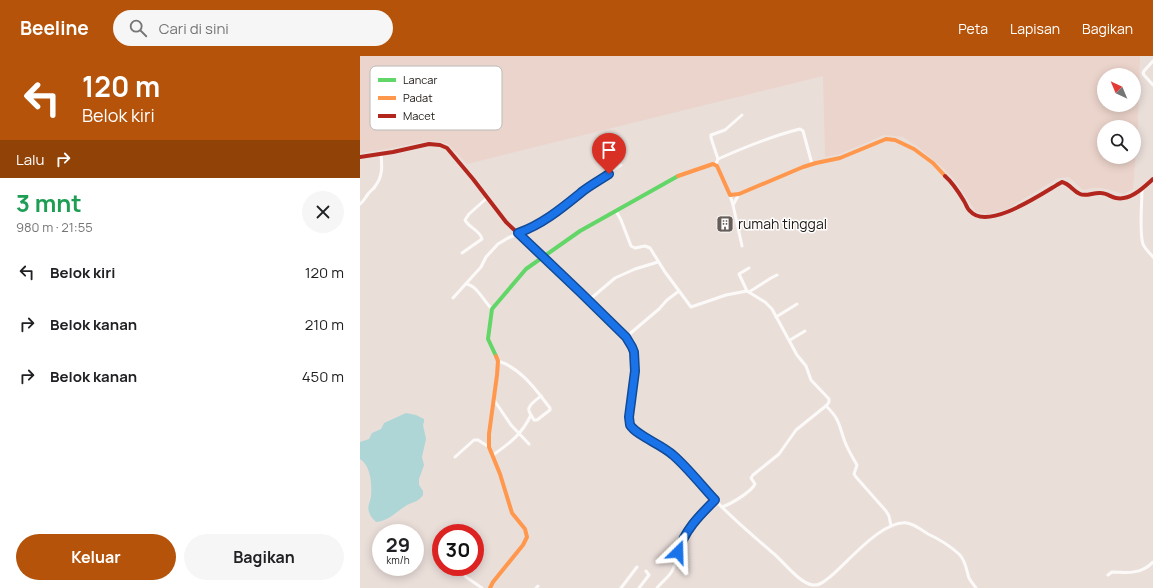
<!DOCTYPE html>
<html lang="id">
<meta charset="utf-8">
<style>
body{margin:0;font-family:Manrope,sans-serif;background:#f6f6f6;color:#202124;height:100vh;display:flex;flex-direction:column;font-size:15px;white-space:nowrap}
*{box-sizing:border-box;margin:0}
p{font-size:13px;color:#757577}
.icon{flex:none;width:22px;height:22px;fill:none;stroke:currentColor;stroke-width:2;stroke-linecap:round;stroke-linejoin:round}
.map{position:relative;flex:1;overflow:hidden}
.side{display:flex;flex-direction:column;background:#fff;width:360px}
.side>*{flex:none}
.guide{background:#b45309;color:#fff;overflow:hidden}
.needle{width:26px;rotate:316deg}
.tools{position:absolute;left:737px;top:12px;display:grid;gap:8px}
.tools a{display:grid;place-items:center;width:44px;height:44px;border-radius:50%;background:#fff;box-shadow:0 2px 10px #0003;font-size:20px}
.speed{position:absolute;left:12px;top:468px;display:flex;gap:8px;font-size:20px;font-weight:700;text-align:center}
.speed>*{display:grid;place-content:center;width:52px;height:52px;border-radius:50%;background:#fff;box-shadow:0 2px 10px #0003;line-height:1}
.speed small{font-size:10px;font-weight:400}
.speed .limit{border:6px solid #d22;background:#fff;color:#111}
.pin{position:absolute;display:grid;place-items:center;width:34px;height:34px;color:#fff;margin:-41px -17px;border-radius:50% 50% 50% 0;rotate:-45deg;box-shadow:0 0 4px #0007}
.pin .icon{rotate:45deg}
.me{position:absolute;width:44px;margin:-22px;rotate:22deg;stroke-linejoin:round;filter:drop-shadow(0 0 3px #0008)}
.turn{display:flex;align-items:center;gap:14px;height:84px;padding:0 16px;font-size:18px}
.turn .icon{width:52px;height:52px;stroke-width:2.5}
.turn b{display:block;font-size:28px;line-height:34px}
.then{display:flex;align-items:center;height:38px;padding:0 16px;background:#0003;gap:8px;font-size:15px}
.round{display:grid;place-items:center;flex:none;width:42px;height:42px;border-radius:21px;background:#f6f6f6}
.summary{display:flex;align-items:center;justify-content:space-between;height:68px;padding:0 16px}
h1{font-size:24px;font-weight:700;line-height:30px;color:#1e9e55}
.action{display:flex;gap:8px;margin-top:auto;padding:8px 16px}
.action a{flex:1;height:46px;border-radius:24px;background:#b45309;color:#fff;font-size:16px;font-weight:700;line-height:46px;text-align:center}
.action a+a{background:#f6f6f6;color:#202124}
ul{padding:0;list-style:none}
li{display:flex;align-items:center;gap:12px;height:52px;padding:0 16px}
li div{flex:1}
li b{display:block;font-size:15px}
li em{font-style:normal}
header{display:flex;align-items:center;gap:24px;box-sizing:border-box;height:56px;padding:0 20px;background:#b45309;color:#fff}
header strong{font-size:19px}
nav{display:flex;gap:22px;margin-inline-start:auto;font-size:14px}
.search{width:280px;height:36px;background:#f6f6f6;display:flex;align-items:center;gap:10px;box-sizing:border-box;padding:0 14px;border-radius:22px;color:#757577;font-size:15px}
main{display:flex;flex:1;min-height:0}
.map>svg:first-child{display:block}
.built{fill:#ebd4cb;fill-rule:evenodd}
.water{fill:#aed6d7}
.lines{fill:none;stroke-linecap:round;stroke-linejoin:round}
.street{stroke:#fcfaf9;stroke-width:3}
.fast{stroke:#63d668;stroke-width:4}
.slow{stroke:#ff974d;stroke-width:4}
.jam{stroke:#b3261e;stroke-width:4}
.route-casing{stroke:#114b97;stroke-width:10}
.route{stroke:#1a73e8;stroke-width:7}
.labels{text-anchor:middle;stroke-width:3;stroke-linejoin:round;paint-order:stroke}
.poi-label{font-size:14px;fill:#1f1814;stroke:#fff;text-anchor:start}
.key{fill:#fff;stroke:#bcbab8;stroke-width:1}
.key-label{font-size:11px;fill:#1f1814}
</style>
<header>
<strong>Beeline</strong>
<div class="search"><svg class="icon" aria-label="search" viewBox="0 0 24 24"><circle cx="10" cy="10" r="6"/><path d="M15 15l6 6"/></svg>Cari di sini</div>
<nav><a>Peta</a><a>Lapisan</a><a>Bagikan</a></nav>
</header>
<main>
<section class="side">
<div class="guide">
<div class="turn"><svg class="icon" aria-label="left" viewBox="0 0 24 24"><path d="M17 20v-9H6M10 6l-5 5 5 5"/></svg><div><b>120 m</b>Belok kiri</div></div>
<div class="then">Lalu<svg class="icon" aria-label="right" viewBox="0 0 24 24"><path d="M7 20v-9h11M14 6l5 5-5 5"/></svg></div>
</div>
<div class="summary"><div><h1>3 mnt</h1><p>980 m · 21:55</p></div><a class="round"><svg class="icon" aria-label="close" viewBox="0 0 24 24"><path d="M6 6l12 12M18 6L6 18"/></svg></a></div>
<ul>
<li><svg class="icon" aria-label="left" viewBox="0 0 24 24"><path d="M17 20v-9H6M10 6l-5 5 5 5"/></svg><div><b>Belok kiri</b></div><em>120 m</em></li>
<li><svg class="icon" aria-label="right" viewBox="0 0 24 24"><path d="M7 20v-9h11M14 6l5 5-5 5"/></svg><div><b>Belok kanan</b></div><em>210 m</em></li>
<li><svg class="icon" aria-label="right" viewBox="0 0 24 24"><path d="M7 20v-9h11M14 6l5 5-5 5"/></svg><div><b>Belok kanan</b></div><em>450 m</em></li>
</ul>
<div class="action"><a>Keluar</a><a>Bagikan</a></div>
</section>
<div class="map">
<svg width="793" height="532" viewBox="0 0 793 532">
<rect width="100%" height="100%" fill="#eaded9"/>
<path class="built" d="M0 0H780L778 68 773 133 764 138 742 132H733L723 134 709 121 698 122 647 153 629 158 616 156 595 124 584 113 558 91 543 81 524 79 480 98 465 101 463 20 107 108 88 88 77 85 62 86 27 93 0 97ZM744 19H774V49H744ZM744 71H774V101H744Z"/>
<path class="water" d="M46 357 56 359 64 363V366L63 369 66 383 62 401 64 409 59 423V429L63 435V439C58 446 55 445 47 449 37 455 29 465 16 466 13 463 10 460 9 456 7 451 10 446 11 441 12 428 11 410 0 403V386L9 383 12 377 21 373 24 367Z"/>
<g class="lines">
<g class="street">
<polyline points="793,5 784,15 783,17 784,19 793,29"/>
<path d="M358 103C385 91 412 80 440 73L443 75 452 108"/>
<polyline points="356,108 358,103 351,82 351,79 365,74 382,59"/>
<path d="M782 133C782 147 779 176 783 188 785 193 790 197 793 201"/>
<polyline points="379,138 373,149 382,190"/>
<polyline points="370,139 373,149"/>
<path d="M0 148C4 145 5 142 8 138 10 135 14 133 16 129 23 119 22 109 21 98"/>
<path d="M256 155 261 164 271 190 275 192 285 190 290 192 305 216 331 251 366 239 387 235 405 246 412 253 437 299 446 310 451 324 469 343V346L467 349 436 374 419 398 393 419 391 422 395 428C391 436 371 448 362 451"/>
<path d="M102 197 122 183C120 174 109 172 105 164L109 158 127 142"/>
<path d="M183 201 266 281C284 307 271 336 269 365L271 371C283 382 299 387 311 398 327 411 341 429 355 444 373 463 393 480 413 497 423 505 440 528 453 529 460 530 466 524 471 520 489 505 522 464 547 467 554 468 562 474 568 478 579 483 590 490 599 498 606 505 606 513 609 522 611 526 614 529 616 532"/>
<path d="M106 228C117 229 124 246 132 253"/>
<polyline points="387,235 379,218 389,212"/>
<polyline points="389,236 411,222 417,219"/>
<polyline points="93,242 121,211 126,201 138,188 148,182 171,172 187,163 202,153 223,135 261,109"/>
<polyline points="229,244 255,222 275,213 298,206"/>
<polyline points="416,261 437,248"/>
<polyline points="266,281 299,253 307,244 319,235"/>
<polyline points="430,284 445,275"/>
<path d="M138 305C161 312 176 334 190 352V354L177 364H174L171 359"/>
<polyline points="134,344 151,369 169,388"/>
<path d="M466 350C480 363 479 370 485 386 488 394 493 402 497 409L494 418 496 421 526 455 529 460 531 470"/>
<path d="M133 399C150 387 162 378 171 359 170 357 168 355 169 352 170 348 177 343 181 340"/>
<polyline points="95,401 114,384 118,384 129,391"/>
<polyline points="95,511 106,521 122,532"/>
<path d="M748 519 752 516C767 517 782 518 793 506"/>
<polyline points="176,532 178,530"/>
<polyline points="261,532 277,511"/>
<polyline points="279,532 289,519 286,515"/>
<path d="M297 532C302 525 310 521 313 513 318 502 318 490 324 480 332 466 344 455 355 444"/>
</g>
<polyline class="fast" points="136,300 128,283 132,253 166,213 220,175 318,120"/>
<g class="slow">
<polyline points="318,120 353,108 357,110 370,139 379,138 443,111 456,107 480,102 526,83 535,84 554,93 573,107 585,120"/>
<polyline points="130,532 133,526 163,489 167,481 165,473 152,457 140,418 129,391 129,378 137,319 138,305 136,300"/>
</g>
<g class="jam">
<polyline points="0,101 33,96 69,88 80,89 87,92 113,123 146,166 183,201"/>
<path d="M585 120C593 127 598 135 604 145 606 148 607 153 610 155 628 176 684 136 702 126 710 128 713 135 720 138 726 141 734 136 741 137 746 137 751 141 756 142 770 145 783 132 793 123"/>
</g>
</g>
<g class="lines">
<g class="route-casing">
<path id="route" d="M249 118C240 124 231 129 223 135 202 152 183 168 158 177L220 236 266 281 272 291 274 296 275 315 269 361 270 369C277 380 301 388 313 399 328 412 341 429 355 444 338 461 325 474 318 496"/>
</g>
<use href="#route" class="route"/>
</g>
<defs>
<g id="building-square" transform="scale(0.9)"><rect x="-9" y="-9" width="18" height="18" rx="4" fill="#665d59" stroke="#fff"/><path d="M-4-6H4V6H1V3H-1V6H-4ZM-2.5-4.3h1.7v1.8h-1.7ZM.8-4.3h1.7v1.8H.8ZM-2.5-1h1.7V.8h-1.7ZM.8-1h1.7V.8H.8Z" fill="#fff"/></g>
</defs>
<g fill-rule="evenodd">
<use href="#building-square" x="365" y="168"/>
</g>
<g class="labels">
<g class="poi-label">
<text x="378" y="173">rumah tinggal</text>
</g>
</g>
<rect x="10" y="10" width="132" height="64" rx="6" class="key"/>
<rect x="18" y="22" width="18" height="4" fill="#63d668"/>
<rect x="18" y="40" width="18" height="4" fill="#ff974d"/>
<rect x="18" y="58" width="18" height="4" fill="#b3261e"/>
<g class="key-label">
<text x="43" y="28">Lancar</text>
<text x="43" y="46">Padat</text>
<text x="43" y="64">Macet</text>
</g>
</svg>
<div class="tools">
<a><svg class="needle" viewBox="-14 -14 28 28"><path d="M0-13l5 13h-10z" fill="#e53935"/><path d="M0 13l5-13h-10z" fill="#757577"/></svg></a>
<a><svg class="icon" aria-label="search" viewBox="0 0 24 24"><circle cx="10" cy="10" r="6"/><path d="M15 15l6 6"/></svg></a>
</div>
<div class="speed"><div>29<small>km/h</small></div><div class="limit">30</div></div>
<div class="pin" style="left:249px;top:118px;background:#d93025"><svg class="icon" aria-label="arrive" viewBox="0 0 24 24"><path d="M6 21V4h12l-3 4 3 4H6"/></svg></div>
<svg class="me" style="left:318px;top:496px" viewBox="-20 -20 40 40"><path d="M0-17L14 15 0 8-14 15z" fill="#1a73e8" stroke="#fff" stroke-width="4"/></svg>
</div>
</main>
